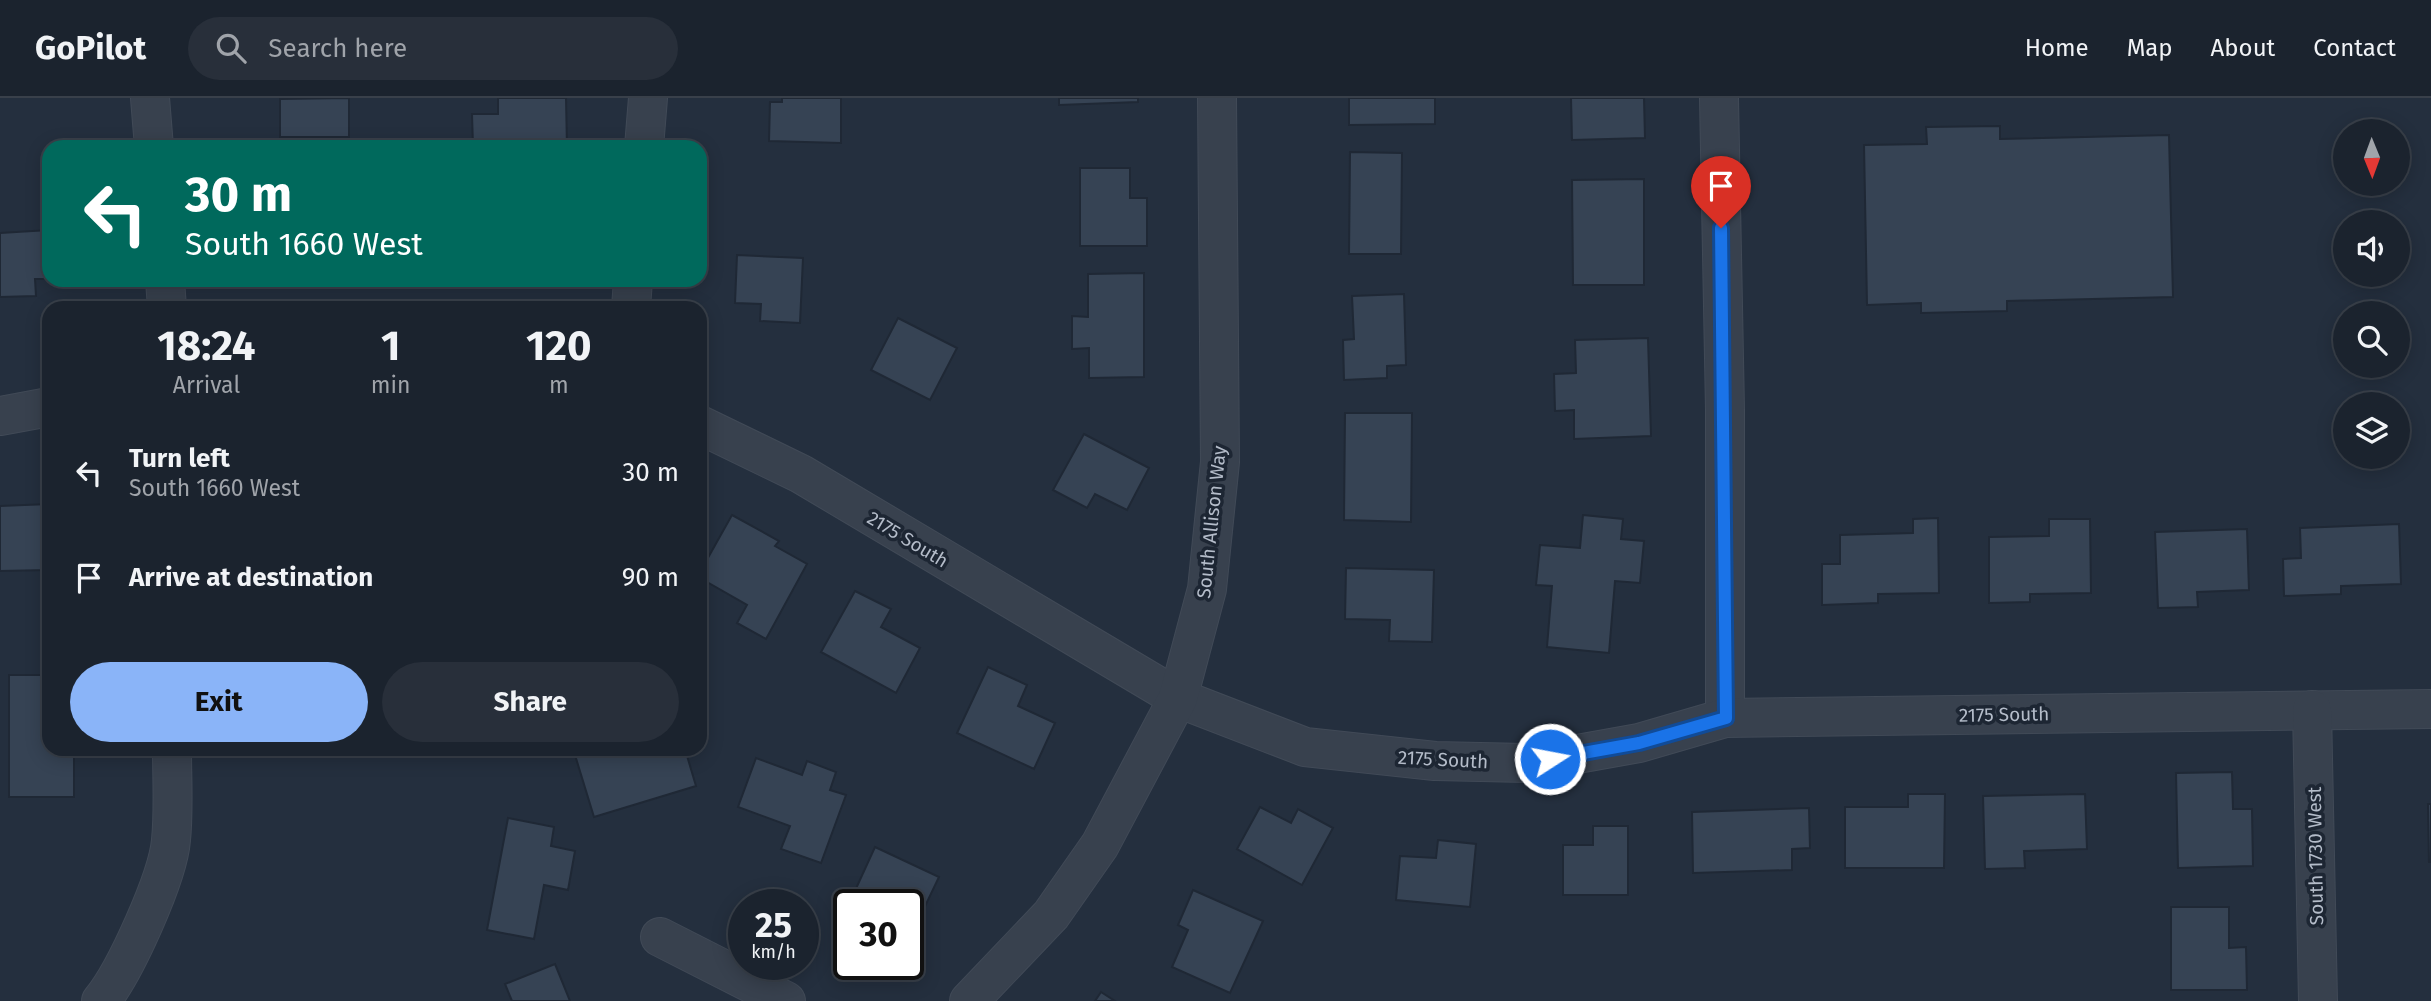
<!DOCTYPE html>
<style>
body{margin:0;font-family:"Fira Sans",sans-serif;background:#282f3a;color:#f1f3f6;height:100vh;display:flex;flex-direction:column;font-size:26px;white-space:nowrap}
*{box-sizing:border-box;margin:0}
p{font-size:23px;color:#a0a4aa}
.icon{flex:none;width:38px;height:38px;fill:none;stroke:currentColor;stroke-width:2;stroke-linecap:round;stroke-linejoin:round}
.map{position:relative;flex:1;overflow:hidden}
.drawer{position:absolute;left:42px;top:203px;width:665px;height:455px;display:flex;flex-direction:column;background:#1b232e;border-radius:21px;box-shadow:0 4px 18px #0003,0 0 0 2px #39404a}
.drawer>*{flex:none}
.top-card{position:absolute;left:42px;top:42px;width:665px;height:147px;border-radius:21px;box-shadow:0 4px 18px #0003,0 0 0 2px #39404a;background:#00695c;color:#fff;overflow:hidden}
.needle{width:46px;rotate:179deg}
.buttons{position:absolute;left:2333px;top:21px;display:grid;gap:14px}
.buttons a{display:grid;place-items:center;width:77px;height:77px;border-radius:50%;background:#1b232e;box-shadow:0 4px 18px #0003,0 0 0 2px #39404a;font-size:35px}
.speed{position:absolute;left:728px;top:791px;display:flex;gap:14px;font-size:35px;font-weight:700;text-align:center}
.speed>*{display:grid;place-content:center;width:91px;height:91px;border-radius:50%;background:#1b232e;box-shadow:0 4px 18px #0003,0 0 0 2px #39404a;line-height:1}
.speed small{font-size:18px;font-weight:400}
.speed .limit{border:4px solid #111;border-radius:10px;background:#fff;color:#111}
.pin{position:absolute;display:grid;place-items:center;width:60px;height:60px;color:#fff;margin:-72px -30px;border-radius:50% 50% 50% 0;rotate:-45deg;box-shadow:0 0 7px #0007}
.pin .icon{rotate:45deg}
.me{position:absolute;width:77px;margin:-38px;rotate:79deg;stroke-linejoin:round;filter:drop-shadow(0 0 5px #0008)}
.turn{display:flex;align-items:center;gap:24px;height:147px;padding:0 28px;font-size:32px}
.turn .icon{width:91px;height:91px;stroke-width:2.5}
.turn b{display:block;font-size:49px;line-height:60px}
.eta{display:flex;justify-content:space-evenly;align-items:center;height:119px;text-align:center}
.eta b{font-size:42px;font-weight:700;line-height:49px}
.primary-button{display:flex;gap:14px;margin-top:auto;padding:14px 28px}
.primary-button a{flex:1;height:80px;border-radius:42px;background:#8ab4f8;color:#111;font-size:28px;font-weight:700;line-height:80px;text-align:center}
.primary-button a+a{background:#282f3a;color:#f1f3f6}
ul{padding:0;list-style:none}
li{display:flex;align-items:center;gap:21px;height:105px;padding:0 28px}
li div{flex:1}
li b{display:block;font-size:26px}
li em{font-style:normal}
header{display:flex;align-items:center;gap:42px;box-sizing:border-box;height:98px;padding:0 35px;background:#1b232e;border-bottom:2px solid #39404a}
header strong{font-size:33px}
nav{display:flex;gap:38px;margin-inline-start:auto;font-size:24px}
.search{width:490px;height:63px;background:#282f3a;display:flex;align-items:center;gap:18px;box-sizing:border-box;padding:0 24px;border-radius:38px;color:#a0a4aa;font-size:26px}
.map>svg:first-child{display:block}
.building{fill:#364354;stroke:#1f2835;stroke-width:2}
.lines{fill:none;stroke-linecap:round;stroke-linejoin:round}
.street-casing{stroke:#414a57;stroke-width:40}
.street{stroke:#38414e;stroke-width:38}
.route-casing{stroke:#114b97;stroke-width:18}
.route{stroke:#1a73e8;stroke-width:12}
.labels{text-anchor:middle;stroke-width:7;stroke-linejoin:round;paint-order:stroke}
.street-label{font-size:19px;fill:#b4bcc9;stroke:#1d2633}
</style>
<header>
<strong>GoPilot</strong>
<div class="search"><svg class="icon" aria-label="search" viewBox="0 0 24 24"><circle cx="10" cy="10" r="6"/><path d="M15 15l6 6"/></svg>Search here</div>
<nav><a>Home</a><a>Map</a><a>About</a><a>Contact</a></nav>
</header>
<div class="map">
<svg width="2431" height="903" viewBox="0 0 2431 903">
<rect width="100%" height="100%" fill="#242f3e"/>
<g class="building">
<polygon points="349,0 349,39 280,39 280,1"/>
<polygon points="498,0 566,0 567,49 473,49 472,16 498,16"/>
<polygon points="782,0 841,0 841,45 769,43 770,4 782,4"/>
<polygon points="1059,0 1138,0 1138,4 1059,7"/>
<polygon points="1349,0 1435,0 1435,26 1349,27"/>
<polygon points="1571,0 1644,0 1645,40 1572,42"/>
<polygon points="2000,28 2000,41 2169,37 2173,199 2007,203 2007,213 1921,215 1921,205 1867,207 1864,47 1927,46 1926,29"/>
<polygon points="1350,54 1402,55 1401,156 1349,156"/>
<polygon points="1080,70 1130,70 1130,100 1147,100 1147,148 1080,148"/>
<polygon points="1644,81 1644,187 1573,187 1572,82"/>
<polygon points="49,132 49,181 35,181 36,198 0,199 0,135"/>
<polygon points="737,157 803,160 800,225 760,223 761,206 735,205"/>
<polygon points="1144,175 1144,279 1089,280 1089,250 1072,251 1072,218 1088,219 1088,176"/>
<polygon points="494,182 544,182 544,187 494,186"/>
<polygon points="1404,196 1406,267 1387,268 1387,280 1344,282 1343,242 1354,241 1352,198"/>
<polygon points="898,220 957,250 930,302 871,272"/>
<polygon points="1648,240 1651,338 1574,341 1574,312 1555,313 1554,276 1576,275 1575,242"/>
<polygon points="1345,315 1412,315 1411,424 1344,422"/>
<polygon points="1084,336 1149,370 1127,412 1095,396 1087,410 1053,392"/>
<polygon points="49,406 49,472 0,473 0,408"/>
<polygon points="732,417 779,443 775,448 807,466 766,541 737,525 747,507 700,480 700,474"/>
<polygon points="1583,417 1623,421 1621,441 1644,443 1640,485 1615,483 1609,555 1547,549 1552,488 1536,487 1540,447 1580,450"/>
<polygon points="1938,420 1939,495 1878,496 1878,505 1822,507 1822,466 1840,466 1840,437 1913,435 1913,421"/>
<polygon points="2049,421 2090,421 2091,495 2030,496 2030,504 1989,505 1989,439 2049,438"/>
<polygon points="2399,426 2401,486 2341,488 2341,496 2284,498 2283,461 2301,460 2300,430"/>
<polygon points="2247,431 2249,492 2197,494 2198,509 2158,510 2155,434"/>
<polygon points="1346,470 1434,472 1432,544 1389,543 1390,522 1345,521"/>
<polygon points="855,493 891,511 881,529 920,550 896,595 821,554"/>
<polygon points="49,512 49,549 46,550 44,513"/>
<polygon points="988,569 1027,587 1018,608 1055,625 1034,671 957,635"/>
<polygon points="9,577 49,577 49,651 74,651 74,699 9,699"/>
<polygon points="594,651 685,651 696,688 594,719 575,657"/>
<polygon points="756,660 802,677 807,663 836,674 830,692 846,697 821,765 781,751 790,728 738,709"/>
<polygon points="2232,674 2233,711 2252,711 2253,768 2178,770 2176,675"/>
<polygon points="1908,696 1945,696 1944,770 1845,770 1845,709 1908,709"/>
<polygon points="2085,696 2087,751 2024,753 2025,770 1985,771 1983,698"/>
<polygon points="2428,706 2431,706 2431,764 2429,764"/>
<polygon points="1260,709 1291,725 1298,711 1333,730 1302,787 1237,751"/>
<polygon points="1809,710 1810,750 1792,751 1792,772 1693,775 1692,714"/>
<polygon points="508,720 554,729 551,748 575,753 568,792 544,787 534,841 487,832"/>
<polygon points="1593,728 1628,728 1628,797 1563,797 1563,747 1593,747"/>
<polygon points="1438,742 1476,746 1470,809 1396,802 1400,758 1436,760"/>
<polygon points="875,749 939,779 918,823 908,818 908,807 848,808"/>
<polygon points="1193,792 1263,823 1230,895 1172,869 1188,832 1178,827"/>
<polygon points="2171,809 2229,809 2229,850 2246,849 2247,892 2171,892"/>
<polygon points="555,866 570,903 512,903 505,886"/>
<polygon points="1101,894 1115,903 1095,903"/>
</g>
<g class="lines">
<g class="street-casing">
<g id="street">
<polyline points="150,0 154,49"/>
<polyline points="1719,0 1725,312 1725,620"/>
<polyline points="644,49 648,0"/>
<polyline points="165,182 167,210"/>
<polyline points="631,210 633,182"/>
<polyline points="0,318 49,309"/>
<polyline points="700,327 801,376 1178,600 1305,649 1435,663 1527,665 1639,645 1725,620 2431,611"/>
<polyline points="2312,612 2318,903"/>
<polyline points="660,839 786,903"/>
<path d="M101 903C125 874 168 779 171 742 174 712 172 681 172 651"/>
<polyline points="969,903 1051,817 1100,747 1178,600 1207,491 1220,364 1217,0"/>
</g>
</g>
<use href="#street" class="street"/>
</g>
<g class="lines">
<g class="route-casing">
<polyline id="route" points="1550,661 1639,645 1726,620 1721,130"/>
</g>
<use href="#route" class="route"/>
</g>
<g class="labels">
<g class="street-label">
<text transform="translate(1211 424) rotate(-84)" y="7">South Allison Way</text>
<text transform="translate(908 441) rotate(31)" y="7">2175 South</text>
<text transform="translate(2004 616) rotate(-1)" y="7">2175 South</text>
<text transform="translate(1443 661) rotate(3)" y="7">2175 South</text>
<text transform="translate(2315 758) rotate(-91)" y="7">South 1730 West</text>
</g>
</g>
</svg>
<div class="buttons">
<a><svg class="needle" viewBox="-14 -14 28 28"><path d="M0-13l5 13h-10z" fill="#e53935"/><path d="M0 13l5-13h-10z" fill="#a0a4aa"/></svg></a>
<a><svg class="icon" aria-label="sound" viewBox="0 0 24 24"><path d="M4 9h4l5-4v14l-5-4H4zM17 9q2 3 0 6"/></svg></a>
<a><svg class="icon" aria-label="search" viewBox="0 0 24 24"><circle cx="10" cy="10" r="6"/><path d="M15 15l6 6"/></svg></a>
<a><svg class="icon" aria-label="layers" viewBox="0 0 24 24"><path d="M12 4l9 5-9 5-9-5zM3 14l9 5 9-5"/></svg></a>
</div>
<div class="speed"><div>25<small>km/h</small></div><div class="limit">30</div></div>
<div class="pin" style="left:1721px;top:130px;background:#d93025"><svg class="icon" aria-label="arrive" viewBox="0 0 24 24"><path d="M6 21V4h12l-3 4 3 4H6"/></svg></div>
<svg class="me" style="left:1550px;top:661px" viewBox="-20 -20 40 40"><circle r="17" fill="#1a73e8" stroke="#fff" stroke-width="3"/><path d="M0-11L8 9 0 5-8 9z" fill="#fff"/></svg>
<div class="top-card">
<div class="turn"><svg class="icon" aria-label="left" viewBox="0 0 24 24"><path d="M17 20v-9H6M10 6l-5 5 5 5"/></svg><div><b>30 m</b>South 1660 West</div></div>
</div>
<section class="drawer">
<div class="eta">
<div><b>18:24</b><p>Arrival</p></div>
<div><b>1</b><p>min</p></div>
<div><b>120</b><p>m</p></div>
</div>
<ul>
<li><svg class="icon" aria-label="left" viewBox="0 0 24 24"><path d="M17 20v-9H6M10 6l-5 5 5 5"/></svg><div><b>Turn left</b><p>South 1660 West</p></div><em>30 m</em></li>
<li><svg class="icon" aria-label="arrive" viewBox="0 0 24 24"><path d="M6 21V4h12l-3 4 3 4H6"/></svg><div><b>Arrive at destination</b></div><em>90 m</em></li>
</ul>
<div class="primary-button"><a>Exit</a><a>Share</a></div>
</section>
</div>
